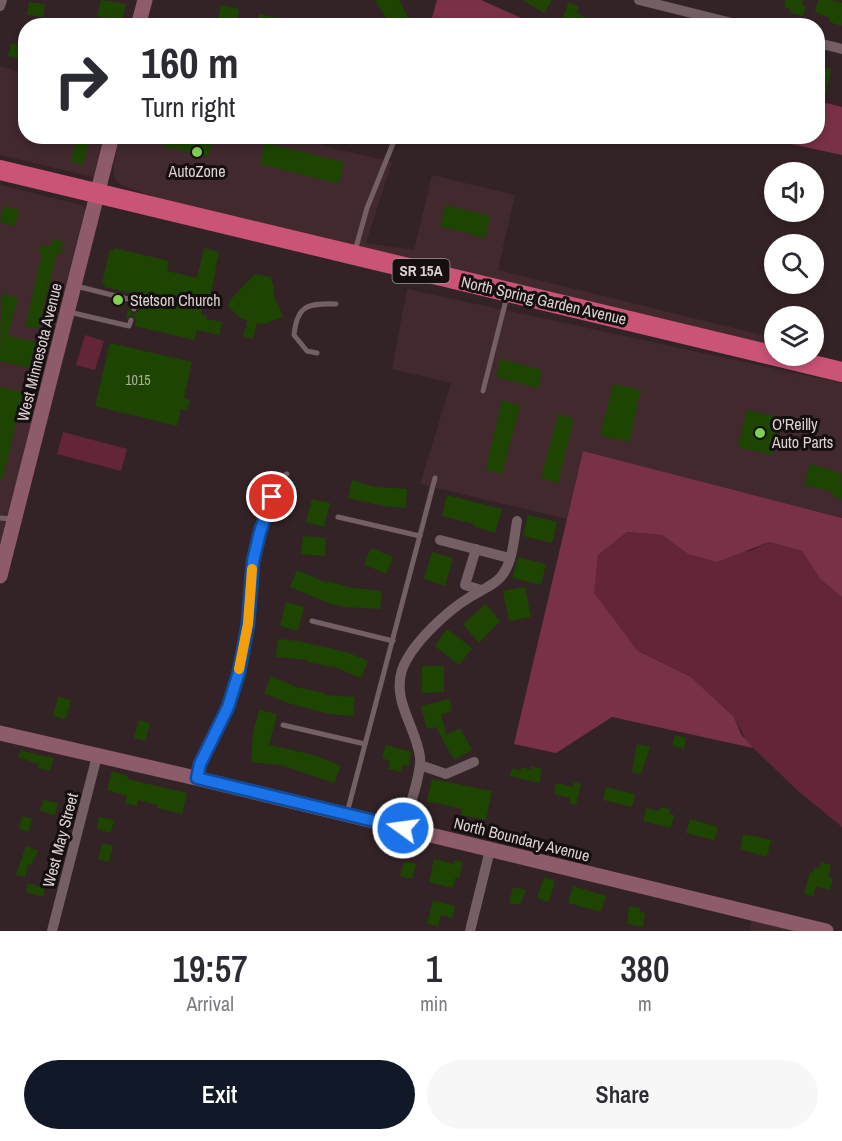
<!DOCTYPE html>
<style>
body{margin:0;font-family:"Archivo Narrow",sans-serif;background:#f7f7f7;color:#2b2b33;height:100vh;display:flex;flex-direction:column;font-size:22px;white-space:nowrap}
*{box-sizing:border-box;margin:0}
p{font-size:20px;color:#7c7c81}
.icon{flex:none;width:33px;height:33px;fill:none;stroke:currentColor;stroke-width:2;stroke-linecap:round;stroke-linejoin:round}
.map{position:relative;height:931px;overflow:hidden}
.sheet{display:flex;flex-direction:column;background:#fff;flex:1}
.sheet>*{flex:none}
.guide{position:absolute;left:18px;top:18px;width:807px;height:126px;border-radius:24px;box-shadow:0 3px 9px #0003;background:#fff;color:#2b2b33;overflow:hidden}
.tools{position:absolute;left:764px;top:162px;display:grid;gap:12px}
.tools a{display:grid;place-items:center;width:60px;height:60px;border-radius:50%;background:#fff;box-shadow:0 3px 9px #0003;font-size:30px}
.pin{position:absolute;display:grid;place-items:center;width:51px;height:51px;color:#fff;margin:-26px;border:3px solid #fff;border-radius:50%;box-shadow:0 2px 6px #0007}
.me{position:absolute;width:66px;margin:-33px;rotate:284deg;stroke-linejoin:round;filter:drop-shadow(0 0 4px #0008)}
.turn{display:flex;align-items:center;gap:21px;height:126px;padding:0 24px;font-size:27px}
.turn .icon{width:78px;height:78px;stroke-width:2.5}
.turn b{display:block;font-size:42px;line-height:51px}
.eta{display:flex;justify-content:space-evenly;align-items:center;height:102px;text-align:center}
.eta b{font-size:36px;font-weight:600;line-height:42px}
.action{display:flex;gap:12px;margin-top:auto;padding:12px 24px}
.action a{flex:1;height:69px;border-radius:36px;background:#111827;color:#fff;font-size:24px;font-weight:600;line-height:69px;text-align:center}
.action a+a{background:#f7f7f7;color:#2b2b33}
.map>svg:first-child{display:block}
.built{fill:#41292e}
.green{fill:#632537}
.forest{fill:#793146}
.building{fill:#1d4501}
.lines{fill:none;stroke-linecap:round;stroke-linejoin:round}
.lane{stroke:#746064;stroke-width:5}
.street{stroke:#746064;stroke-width:10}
.secondary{stroke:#8e5c69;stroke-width:15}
.highway{stroke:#ca5376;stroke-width:20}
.route-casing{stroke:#114b97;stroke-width:15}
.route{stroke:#1a73e8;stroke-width:10}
.slow{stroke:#f59e0b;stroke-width:10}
.poi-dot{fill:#7ed153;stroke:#160f10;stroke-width:2}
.labels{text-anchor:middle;stroke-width:6;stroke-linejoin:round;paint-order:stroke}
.number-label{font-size:14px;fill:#adae9e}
.shield{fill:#160f10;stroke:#a19798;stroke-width:1.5}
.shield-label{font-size:15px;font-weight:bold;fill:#ddd1d3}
.poi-label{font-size:16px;fill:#ddd1d3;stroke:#160f10;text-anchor:start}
.street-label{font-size:16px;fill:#ddd1d3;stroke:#160f10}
</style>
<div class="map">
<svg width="842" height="931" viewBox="0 0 842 931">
<rect width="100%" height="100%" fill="#342326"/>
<g class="built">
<polygon points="0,66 25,73 26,136 107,137 97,178 0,155"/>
<polygon points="119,136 287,137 392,162 366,243 414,250 432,175 515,195 498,270 774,338 774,351 204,215 121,185 115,179 113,171"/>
<polygon points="0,185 78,204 83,206 86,212 0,555"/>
<polygon points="407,289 842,383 842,518 583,451 567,519 420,484 451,383 392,369"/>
<polygon points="753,917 807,931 749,931"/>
</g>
<g class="green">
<polygon points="85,335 104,341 95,370 76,365"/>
<polygon points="63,432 127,449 121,471 57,454"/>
<polygon points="627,532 662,535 688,554 750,551 769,542 802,551 820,579 842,597 842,827 797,790 747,742 734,717 691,677 638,651 593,593 598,555"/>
</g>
<g class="forest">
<polygon points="437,0 481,0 537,25 430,25"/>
<polygon points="818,101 842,107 842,155 759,137 818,136"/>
<polygon points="583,451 842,518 842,597 820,579 802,551 769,542 717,562 688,554 662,535 627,532 598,555 594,593 638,651 691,677 734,717 741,734 753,748 612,717 556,753 514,744"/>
</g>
<g class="building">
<polygon points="101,0 126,4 121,22 97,16"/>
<polygon points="375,0 399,0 413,26 391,26"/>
<polygon points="523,0 552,0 544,13"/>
<polygon points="786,0 803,0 802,5 806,6 803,16 790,13 791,9 784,7"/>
<polygon points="818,0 830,0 842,3 842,26 829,22 830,18 815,12"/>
<polygon points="29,2 45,4 43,17 27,15"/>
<polygon points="569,2 579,7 576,12 589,19 586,26 559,26"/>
<polygon points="221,5 239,9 236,26 216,26"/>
<polygon points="259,14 277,18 276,26 256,26"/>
<polygon points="11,43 26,47 26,60 8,56"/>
<polygon points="818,66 831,69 826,92 818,90"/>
<polygon points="166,136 213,136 208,157 163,146"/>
<polygon points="76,141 88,144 83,165 71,162"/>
<polygon points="265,143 344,162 339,184 260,164"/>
<polygon points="445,205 490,216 485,238 440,226"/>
<polygon points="3,206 19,210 15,226 0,223"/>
<polygon points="52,239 63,242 61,254 57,253 38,329 25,326 42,254 39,253 41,245 50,247"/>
<polygon points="114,248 169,261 167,271 197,278 204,248 219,252 210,298 205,297 201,314 207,316 206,319 222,322 219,335 197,330 194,340 135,326 136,318 132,315 126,319 128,308 132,314 138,312 142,296 105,287 105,285 102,284 108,257 110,250 114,251"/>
<polygon points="255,274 271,277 274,289 273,294 283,317 264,324 257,323 253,339 243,336 245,328 250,329 246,325 247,320 240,318 228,306 230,300"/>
<polygon points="1,293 18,298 7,336 36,342 29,368 0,361"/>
<polygon points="110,343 192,362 184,398 190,400 187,410 181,409 177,426 95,406"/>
<polygon points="500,359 542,370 538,388 496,377"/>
<polygon points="613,384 641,390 629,442 600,435"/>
<polygon points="0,387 23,392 3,478 0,478"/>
<polygon points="502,400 520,405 502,474 486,470"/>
<polygon points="747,410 781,418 773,455 738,447"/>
<polygon points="558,414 574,419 558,483 541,478"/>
<polygon points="810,464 837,472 837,474 841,475 842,499 832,496 833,492 804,485"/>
<polygon points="352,480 375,487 407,489 406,508 384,506 348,498"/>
<polygon points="447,495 502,509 495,533 473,526 474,524 442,516"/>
<polygon points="312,499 330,503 324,527 306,522"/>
<polygon points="528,515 557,522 552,543 523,536"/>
<polygon points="303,536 326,538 325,556 301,554"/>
<polygon points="371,548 393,557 386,574 364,564"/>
<polygon points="432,552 453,558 445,586 424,579"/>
<polygon points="518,557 546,564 541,585 512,578"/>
<polygon points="297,570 327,583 327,581 353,588 382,591 380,609 345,607 328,603 290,587"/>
<polygon points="525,587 531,617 509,621 503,591"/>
<polygon points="286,602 304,607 298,631 280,626"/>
<polygon points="486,604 500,621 479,643 463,624"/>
<polygon points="447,629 472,648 459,665 435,646"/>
<polygon points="278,639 299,641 346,652 368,661 361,678 332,666 331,667 308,662 308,660 276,657"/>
<polygon points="422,666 444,666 444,692 422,693"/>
<polygon points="271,676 301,689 301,688 324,693 324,695 355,697 353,716 329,714 288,703 264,693"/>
<polygon points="58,697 71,700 66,719 53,716"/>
<polygon points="449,699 452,711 441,714 446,735 460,728 472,750 454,760 436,727 427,729 421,706"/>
<polygon points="259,710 277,714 269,745 314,755 341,766 334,783 281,765 251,762 253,733"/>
<polygon points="139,720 150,723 145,741 134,738"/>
<polygon points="675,735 686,738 684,749 672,746"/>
<polygon points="637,744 650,747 641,774 632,772"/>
<polygon points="386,745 411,752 409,766 403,764 401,772 388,769 390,761 382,758"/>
<polygon points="21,750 41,756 41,755 54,758 50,771 38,768 39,764 18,757"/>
<polygon points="531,766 542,769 539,783 510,776 512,768 520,771 521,767 531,770"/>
<polygon points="112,771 128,776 127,779 187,793 182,814 157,808 157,805 138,800 137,806 125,803 127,796 107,790"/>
<polygon points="432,779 492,791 486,820 461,815 462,809 427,801"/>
<polygon points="574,782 581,784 576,805 569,803 570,798 554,794 556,783 573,787"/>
<polygon points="606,787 635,794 632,807 603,800"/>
<polygon points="43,800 58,803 55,815 40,811"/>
<polygon points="660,807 670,809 669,814 674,815 671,828 643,821 646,808 659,811"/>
<polygon points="22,816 32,819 29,832 19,829"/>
<polygon points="99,817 114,820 111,833 97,829"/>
<polygon points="690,819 718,827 714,840 686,833"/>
<polygon points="743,834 771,840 767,857 740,849"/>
<polygon points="102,843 113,846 109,862 98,859"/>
<polygon points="26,846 38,851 31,865 28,864 25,877 16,875"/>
<polygon points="434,859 454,864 455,860 463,862 459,878 455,878 453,888 429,882"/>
<polygon points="404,861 416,864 412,879 400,876"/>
<polygon points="821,862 831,865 828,877 833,878 830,890 816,886 813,896 804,894 810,872 813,873 815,867 819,868"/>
<polygon points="544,877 555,881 549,902 537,898"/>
<polygon points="28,883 45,888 43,897 26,892"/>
<polygon points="573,886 606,896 601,912 568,903"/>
<polygon points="513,887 526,890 520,905 509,903"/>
<polygon points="433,900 455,906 452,918 441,915 438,926 427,924"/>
<polygon points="629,906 640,908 639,912 645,913 643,927 627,924"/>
</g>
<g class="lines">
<g class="lane">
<polyline points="355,251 367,208 396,136"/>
<polyline points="76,286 136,301 134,309"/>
<polyline points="69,312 129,326 131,320"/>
<path d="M317 353 307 351 294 335C297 305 308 303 336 304"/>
<polyline points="483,391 507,296"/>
<polyline points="338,517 420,536"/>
<polyline points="0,518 13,519"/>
<polyline points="312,621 393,641"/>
<polyline points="283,725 365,744"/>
<polyline points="197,778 200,764 228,707 239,672 248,624 253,561 260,533 279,478 287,474"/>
<polyline points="347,813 435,478"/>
</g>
<g class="street">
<polyline points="639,0 744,26"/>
<polyline points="0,6 2,0"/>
<polyline points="818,43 842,49"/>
<polyline points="440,540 509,558"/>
<polyline points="476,549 465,585 481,590"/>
<polyline points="420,765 446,774 474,762"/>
<path d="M403 828C408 811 422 773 420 757 416 727 392 701 402 670 411 644 447 611 470 597 479 591 497 584 503 574 513 560 514 538 517 521"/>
<polyline points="52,931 97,756"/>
<polyline points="470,931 490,850"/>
</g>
<g class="secondary">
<polyline points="138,26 145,0"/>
<polyline points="0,576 112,136"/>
<polyline points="0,733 200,779 826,931"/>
</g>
<polyline class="highway" points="0,170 842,372"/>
</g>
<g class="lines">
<g class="route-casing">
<polyline id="route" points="272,497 260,532 253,561 248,624 239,672 228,707 200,764 197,778 403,828"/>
</g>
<use href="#route" class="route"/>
<polyline class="slow" points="239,669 248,624 252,569"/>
</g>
<g class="poi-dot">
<circle cx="197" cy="152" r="6"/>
<circle cx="118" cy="300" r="6"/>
<circle cx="760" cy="433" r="6"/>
</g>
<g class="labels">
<g class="number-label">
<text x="138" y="385">1015</text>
</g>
<rect class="shield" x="392.5" y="259" width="57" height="24" rx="4.5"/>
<g class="shield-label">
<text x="421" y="276">SR 15A</text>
</g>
<g class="poi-label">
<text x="197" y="177" text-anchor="middle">AutoZone</text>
<text x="130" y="306">Stetson Church</text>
<text x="772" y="430">O'Reilly<tspan x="772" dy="18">Auto Parts</tspan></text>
</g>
<g class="street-label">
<text transform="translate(544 300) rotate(13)" y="6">North Spring Garden Avenue</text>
<text transform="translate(39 352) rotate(-76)" y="6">West Minnesota Avenue</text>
<text transform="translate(522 839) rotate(14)" y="6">North Boundary Avenue</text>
<text transform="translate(60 840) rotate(-75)" y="6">West May Street</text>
</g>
</g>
</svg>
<div class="tools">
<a><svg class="icon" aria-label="sound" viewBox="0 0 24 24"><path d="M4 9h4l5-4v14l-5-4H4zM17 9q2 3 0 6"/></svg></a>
<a><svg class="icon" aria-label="search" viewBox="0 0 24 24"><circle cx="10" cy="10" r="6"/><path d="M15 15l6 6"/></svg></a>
<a><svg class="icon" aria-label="layers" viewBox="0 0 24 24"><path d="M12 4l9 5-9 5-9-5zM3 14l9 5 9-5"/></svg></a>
</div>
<div class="pin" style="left:272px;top:497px;background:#d93025"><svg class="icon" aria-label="arrive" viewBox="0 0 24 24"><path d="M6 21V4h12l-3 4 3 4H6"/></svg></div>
<svg class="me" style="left:403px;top:828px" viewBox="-20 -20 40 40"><circle r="17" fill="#1a73e8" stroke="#fff" stroke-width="3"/><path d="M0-11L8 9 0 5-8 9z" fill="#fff"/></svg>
<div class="guide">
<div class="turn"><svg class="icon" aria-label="right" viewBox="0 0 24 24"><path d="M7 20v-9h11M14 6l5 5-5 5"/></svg><div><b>160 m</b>Turn right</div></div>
</div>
</div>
<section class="sheet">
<div class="eta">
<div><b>19:57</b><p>Arrival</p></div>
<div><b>1</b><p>min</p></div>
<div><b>380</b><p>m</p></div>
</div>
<div class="action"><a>Exit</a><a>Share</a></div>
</section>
